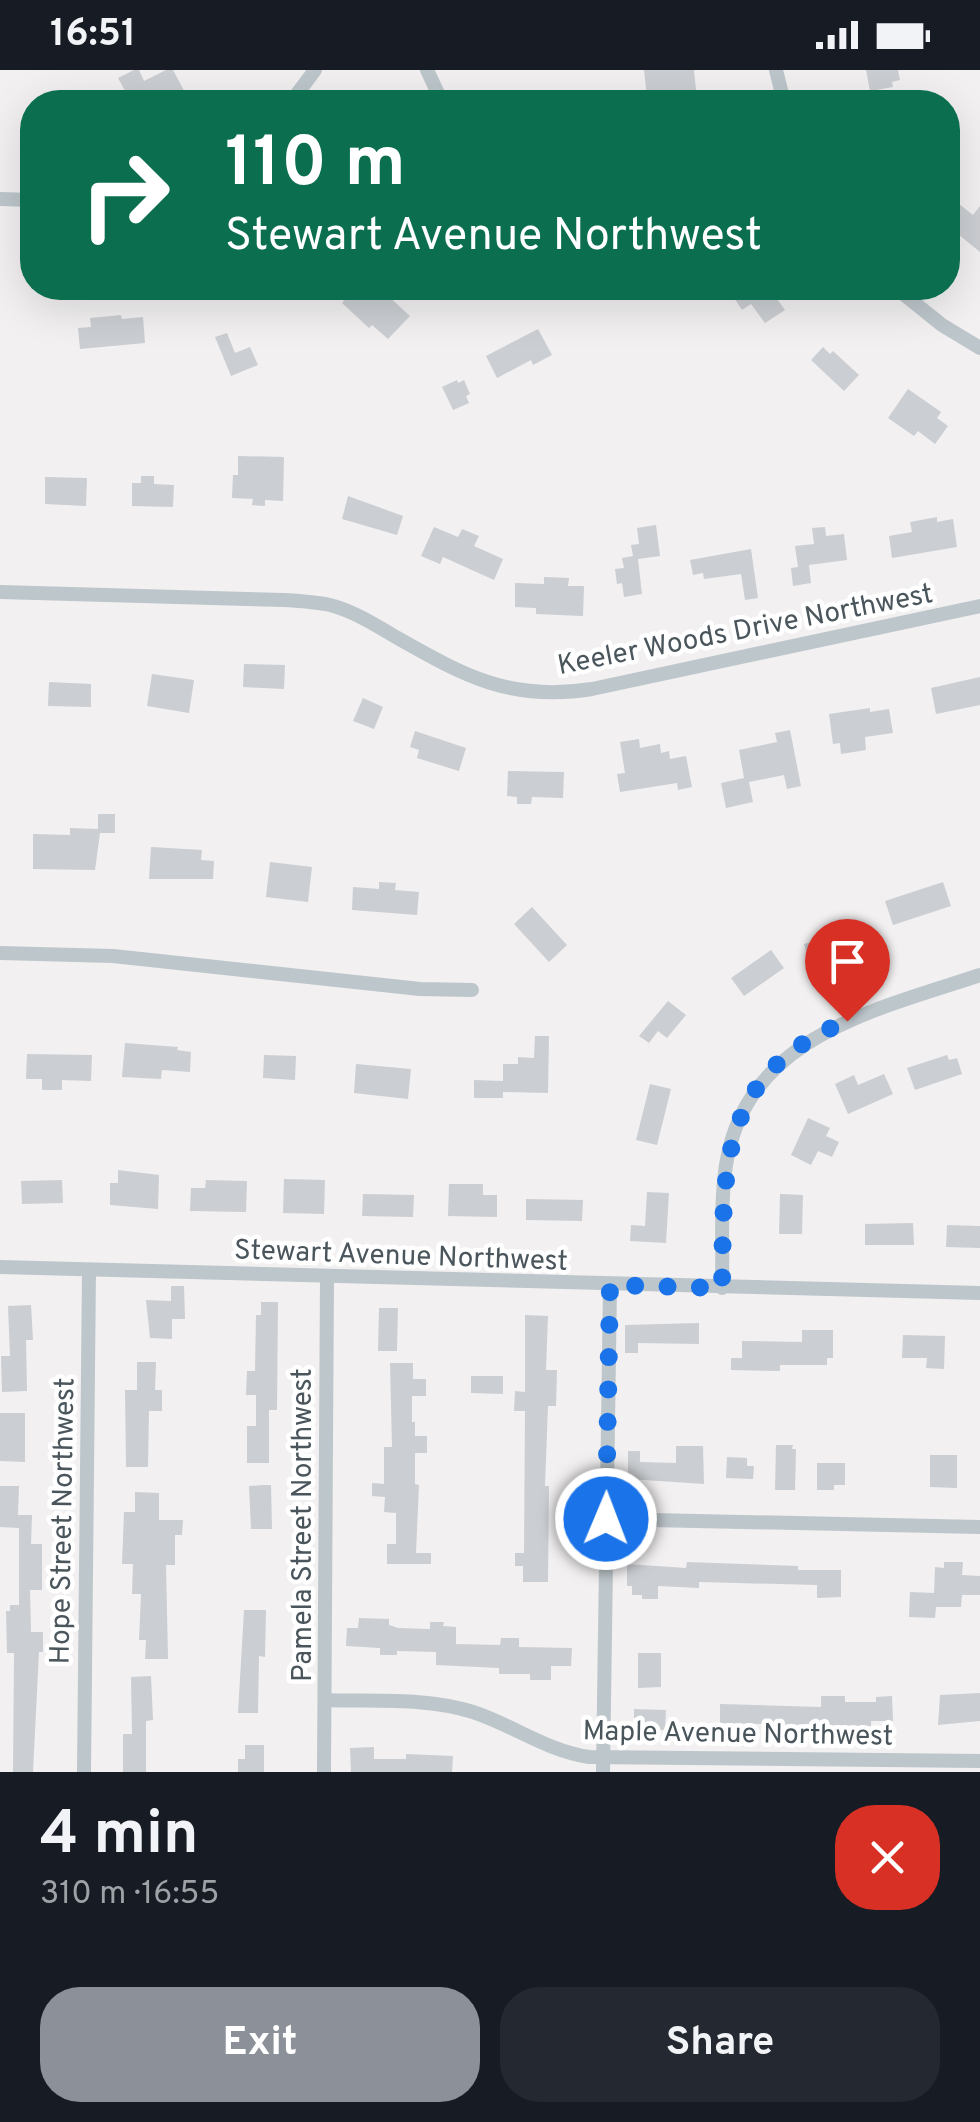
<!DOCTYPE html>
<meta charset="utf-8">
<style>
body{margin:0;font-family:Overpass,sans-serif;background:#242831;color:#f1f3f6;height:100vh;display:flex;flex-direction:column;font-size:38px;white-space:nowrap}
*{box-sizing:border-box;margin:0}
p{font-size:32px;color:#9ea1a6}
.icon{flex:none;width:55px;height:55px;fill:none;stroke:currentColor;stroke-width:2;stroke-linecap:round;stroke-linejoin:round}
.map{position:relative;height:1702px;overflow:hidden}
.sheet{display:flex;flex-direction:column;background:#171b24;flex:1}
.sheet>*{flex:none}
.top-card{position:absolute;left:20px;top:20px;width:940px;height:210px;border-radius:40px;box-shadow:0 10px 40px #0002;background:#0b6e4f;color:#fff;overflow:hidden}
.pin{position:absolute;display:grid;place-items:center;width:85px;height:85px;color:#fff;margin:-102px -42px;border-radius:50% 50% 50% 0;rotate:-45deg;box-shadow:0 0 10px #0007}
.pin .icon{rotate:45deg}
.me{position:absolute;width:110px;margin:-55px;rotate:1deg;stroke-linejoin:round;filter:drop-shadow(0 0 8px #0008)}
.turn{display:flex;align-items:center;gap:35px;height:210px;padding:0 40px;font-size:45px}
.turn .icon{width:130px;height:130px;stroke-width:2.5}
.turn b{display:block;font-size:70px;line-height:85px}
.round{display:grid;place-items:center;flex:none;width:105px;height:105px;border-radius:40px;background:#242831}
.overview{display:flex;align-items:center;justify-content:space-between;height:170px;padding:0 40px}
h1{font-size:60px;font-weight:700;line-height:75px}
.cta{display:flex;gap:20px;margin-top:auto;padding:20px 40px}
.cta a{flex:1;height:115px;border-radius:40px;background:#8c9099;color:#fff;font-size:40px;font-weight:700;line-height:115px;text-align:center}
.cta a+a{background:#242831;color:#f1f3f6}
.status{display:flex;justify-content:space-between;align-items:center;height:70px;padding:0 50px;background:#171b24;direction:ltr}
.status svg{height:28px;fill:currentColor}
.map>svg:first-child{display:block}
.building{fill:#cbced2}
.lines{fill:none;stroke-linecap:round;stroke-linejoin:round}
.minor{stroke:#bdc6cb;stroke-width:14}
.route{stroke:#1a73e8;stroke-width:18;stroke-dasharray:0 32.4}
.labels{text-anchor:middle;stroke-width:9;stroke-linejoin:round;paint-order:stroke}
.street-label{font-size:28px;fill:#4a565c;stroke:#fff}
</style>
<div class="status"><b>16:51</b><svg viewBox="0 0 49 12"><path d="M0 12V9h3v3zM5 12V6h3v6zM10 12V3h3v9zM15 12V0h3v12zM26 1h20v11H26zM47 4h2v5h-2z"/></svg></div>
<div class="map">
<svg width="980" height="1702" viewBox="0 0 980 1702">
<rect width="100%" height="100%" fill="#f2f0f1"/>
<g class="building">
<polygon points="134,0 139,0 144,11 166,0 173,0 190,32 131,32 118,8"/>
<polygon points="644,0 694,0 696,20 647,28"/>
<polygon points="866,0 898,0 900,10 892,12 893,17 870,21"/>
<polygon points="954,130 973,145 980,136 980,182 948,156 948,138"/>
<polygon points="362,218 375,218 384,226 386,224 410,246 388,269 372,255 369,258 342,233 352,221 356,224"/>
<polygon points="739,218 769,218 785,240 765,253 751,234 742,240 731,223"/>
<polygon points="121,245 122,249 143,247 145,273 80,279 78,258 91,257 90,248"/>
<polygon points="538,259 552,285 533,295 531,290 497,308 486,286"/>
<polygon points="227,263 235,283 250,277 258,295 231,306 215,267"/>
<polygon points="823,277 830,284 833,281 859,305 844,321 811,290"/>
<polygon points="457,310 458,313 464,310 470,324 466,326 469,333 453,340 442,317"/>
<polygon points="908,319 941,342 937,348 948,356 935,374 918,361 914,366 888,348"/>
<polygon points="238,386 284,387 283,431 265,430 265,436 252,435 253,429 232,428 233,405 238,405"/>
<polygon points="141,406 154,406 154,414 174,415 173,437 132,436 132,413 141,413"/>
<polygon points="45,407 87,408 86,436 45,434"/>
<polygon points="348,426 403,446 397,465 342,449"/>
<polygon points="937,447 937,452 953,449 957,477 892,488 889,466 912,462 910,452"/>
<polygon points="656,455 660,486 638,489 642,524 624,527 622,513 617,514 615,499 624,498 622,488 633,486 631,475 639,474 637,458"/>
<polygon points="434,457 458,467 462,459 479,466 474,476 503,489 494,510 443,487 440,494 421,486"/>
<polygon points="825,457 826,466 844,464 847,490 809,495 811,513 793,516 791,498 798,497 795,476 814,474 812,458"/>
<polygon points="751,479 758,528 745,530 741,504 704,509 703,503 693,505 690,490"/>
<polygon points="544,507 569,508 568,516 584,516 583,546 536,544 536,538 515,537 515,513 544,514"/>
<polygon points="244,594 285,595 284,619 243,617"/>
<polygon points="152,604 194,610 189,643 147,636"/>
<polygon points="980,607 980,635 936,644 931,618"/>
<polygon points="49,612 91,614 91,637 48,636"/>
<polygon points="363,628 383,637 374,659 353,651"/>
<polygon points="870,638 870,642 889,639 893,663 865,667 866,680 841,684 840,673 833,674 829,644"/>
<polygon points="790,660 801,716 787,719 784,705 749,712 753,732 726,738 721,713 744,708 739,680 777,672 775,663"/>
<polygon points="415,661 466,678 459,701 417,688 419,680 410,677"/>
<polygon points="639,669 640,678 660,674 661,683 669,681 670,689 686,686 692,717 678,720 677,713 620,722 617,704 625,703 620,672"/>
<polygon points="508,701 564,702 563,728 532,727 531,734 517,734 517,727 507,726"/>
<polygon points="98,744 115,744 115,763 100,763 95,800 33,799 33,764 70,765 70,758 98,759"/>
<polygon points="151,777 202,780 201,790 214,791 213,809 149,809"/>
<polygon points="270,792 312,797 308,832 266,827"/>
<polygon points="379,812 396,813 395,820 419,822 417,845 352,840 353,817 379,819"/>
<polygon points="943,812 951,836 893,855 885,831"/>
<polygon points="532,837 567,875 549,892 514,854"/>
<polygon points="858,859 864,879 810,895 804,874"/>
<polygon points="771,880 784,898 744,926 731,908"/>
<polygon points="668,931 686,945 667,968 658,961 649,973 639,966"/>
<polygon points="535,966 549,966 548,1023 503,1022 503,1028 474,1028 474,1010 503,1011 503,994 518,994 518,987 534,988"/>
<polygon points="125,973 178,977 177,980 191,982 190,1002 162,1000 161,1009 122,1007"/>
<polygon points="27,984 92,985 91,1011 62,1010 62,1020 42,1020 42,1009 26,1009"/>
<polygon points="264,985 296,986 295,1010 263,1008"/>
<polygon points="947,985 949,990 957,988 962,1004 915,1020 907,998"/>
<polygon points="356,994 411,999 408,1029 354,1023"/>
<polygon points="884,1004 893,1024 848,1044 835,1014 854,1005 858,1015"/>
<polygon points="650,1014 671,1019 657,1075 636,1070"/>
<polygon points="808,1048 830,1058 826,1066 839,1072 832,1087 818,1081 811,1095 791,1085"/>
<polygon points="118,1100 159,1105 158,1139 110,1135 110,1113 118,1113"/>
<polygon points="284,1109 325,1110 324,1144 283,1143"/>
<polygon points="62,1110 63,1133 22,1134 21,1111"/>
<polygon points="206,1110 247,1111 246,1142 190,1141 191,1118 205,1118"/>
<polygon points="449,1114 483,1114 483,1125 497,1125 497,1147 448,1146"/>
<polygon points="647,1122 669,1123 666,1173 630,1171 631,1155 645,1156"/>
<polygon points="363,1124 414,1125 413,1147 362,1146"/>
<polygon points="780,1124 803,1125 802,1164 779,1164"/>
<polygon points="526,1129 583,1130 582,1151 526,1150"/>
<polygon points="913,1153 914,1175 865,1175 865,1154"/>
<polygon points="947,1155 980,1156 980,1178 946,1177"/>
<polygon points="171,1216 184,1216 185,1249 172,1249 172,1269 150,1268 146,1230 171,1231"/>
<polygon points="261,1232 278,1232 277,1340 269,1340 269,1393 247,1393 247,1356 256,1356 256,1325 246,1325 247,1301 255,1301 256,1245 261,1245"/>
<polygon points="31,1235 33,1270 26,1270 27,1321 2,1322 1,1286 10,1286 8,1236"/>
<polygon points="379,1238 398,1238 397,1281 378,1281"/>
<polygon points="525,1245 548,1246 546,1300 557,1300 556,1336 548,1336 545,1416 549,1416 548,1512 523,1512 523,1496 515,1496 515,1483 524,1483 525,1341 514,1341 515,1321 525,1322"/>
<polygon points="699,1253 699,1274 638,1273 638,1283 625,1283 625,1255"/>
<polygon points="802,1260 833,1260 833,1288 827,1288 827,1295 780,1295 780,1301 731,1300 731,1288 742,1288 742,1271 802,1272"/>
<polygon points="903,1265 945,1266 944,1299 926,1298 927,1288 902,1288"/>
<polygon points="137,1292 156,1292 155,1320 162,1320 162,1341 149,1341 148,1397 126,1397 125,1320 137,1320"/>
<polygon points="390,1293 413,1293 413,1309 426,1309 426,1326 412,1326 412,1352 415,1352 415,1366 427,1366 427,1383 415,1383 415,1414 419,1415 416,1483 431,1483 431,1494 387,1494 387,1474 396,1474 396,1443 384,1442 385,1427 372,1426 372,1413 384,1414 384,1377 392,1377"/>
<polygon points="471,1306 503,1306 503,1324 471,1323"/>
<polygon points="0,1343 25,1343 25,1392 0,1391"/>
<polygon points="776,1375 793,1375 792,1379 796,1379 795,1420 775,1420"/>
<polygon points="676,1376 703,1376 704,1414 628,1409 628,1381 640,1381 640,1392 676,1393"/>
<polygon points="930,1385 957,1385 957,1418 930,1417"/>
<polygon points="727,1387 747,1388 747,1396 754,1396 753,1409 726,1408"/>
<polygon points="817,1393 845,1393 845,1415 834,1415 834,1420 817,1420"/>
<polygon points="263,1415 271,1415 272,1459 251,1459 249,1416"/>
<polygon points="0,1416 19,1416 18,1445 32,1445 31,1474 42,1474 42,1520 30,1520 31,1562 43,1562 43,1582 39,1582 33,1702 13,1702 14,1583 7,1583 6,1541 10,1541 10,1535 19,1535 19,1458 0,1457"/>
<polygon points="135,1422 159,1423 159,1450 183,1450 182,1465 175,1465 175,1495 166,1495 168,1589 145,1589 146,1570 139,1570 141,1524 132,1524 133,1494 122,1494 124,1442 135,1442"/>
<polygon points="687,1492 798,1496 798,1500 841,1500 841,1527 817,1528 817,1515 699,1512 699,1518 658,1516 658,1529 642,1529 642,1525 632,1525 632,1516 627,1516 627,1494 686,1498"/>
<polygon points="944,1492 963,1492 962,1505 980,1506 980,1525 962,1525 961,1537 936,1537 935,1548 909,1547 910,1522 934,1523 935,1497 944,1498"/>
<polygon points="244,1540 266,1540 265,1587 259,1586 258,1643 238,1643"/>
<polygon points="359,1548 389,1549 389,1555 398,1558 430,1559 430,1552 444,1552 443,1556 456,1557 456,1574 500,1575 501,1568 519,1568 519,1577 572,1578 571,1596 551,1596 551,1610 530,1610 530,1604 499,1604 499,1598 436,1595 436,1582 397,1581 397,1585 380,1585 380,1578 346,1576 347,1558 358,1558"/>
<polygon points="638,1583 661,1583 661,1617 638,1618"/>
<polygon points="151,1606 153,1650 146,1651 146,1702 123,1702 123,1664 132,1664 131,1607"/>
<polygon points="980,1623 980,1651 938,1655 940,1625"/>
<polygon points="821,1626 845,1626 845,1632 876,1632 876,1627 892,1626 893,1651 871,1651 871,1656 858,1656 720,1653 720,1634 821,1637"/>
<polygon points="634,1639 666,1640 665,1660 634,1659"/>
<polygon points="245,1675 264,1675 264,1702 238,1702 238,1689 245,1689"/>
<polygon points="374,1677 374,1689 406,1689 406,1684 453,1686 452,1702 351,1702 350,1678"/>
</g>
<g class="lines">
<g class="minor">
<polyline points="427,0 442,32"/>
<polyline points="776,0 784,32"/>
<polyline points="291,32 315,0"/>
<polyline points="0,129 32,130"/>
<polyline points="896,218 942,255 980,278"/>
<path d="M0 522 284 530C299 531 315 532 330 535 353 541 374 554 394 566 463 605 509 632 592 619L980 536"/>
<polyline points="0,883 113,886 420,919 472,920"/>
<polyline points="0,1197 980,1223"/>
<path d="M722 1218C723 1177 720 1135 726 1095 746 966 876 940 980 905"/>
<polyline points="606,1449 980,1457"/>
<path d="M325 1630C373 1632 426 1627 473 1642 513 1655 545 1680 589 1687L980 1691"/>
<polyline points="84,1702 89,1200"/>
<polyline points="324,1702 327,1208"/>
<polyline points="603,1702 610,1215"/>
</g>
</g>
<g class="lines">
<path class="route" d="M606 1449 610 1215 722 1218C724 1098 717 1004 847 951"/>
</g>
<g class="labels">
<g class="street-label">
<text transform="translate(745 558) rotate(-11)" y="10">Keeler Woods Drive Northwest</text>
<text transform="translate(401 1184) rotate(2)" y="10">Stewart Avenue Northwest</text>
<text transform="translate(61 1451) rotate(-89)" y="10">Hope Street Northwest</text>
<text transform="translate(301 1455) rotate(-90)" y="10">Pamela Street Northwest</text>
<text transform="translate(738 1662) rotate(1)" y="10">Maple Avenue Northwest</text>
</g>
</g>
</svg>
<div class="pin" style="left:847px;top:951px;background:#d93025"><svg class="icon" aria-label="arrive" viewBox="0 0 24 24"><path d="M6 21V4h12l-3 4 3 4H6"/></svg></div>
<svg class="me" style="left:606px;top:1449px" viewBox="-20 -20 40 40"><circle r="17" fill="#1a73e8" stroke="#fff" stroke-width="3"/><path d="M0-11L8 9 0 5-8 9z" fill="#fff"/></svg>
<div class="top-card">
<div class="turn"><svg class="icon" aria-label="right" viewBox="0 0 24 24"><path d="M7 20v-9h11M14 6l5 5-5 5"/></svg><div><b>110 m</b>Stewart Avenue Northwest</div></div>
</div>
</div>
<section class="sheet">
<div class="overview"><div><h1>4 min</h1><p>310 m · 16:55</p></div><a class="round" style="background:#d93025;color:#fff"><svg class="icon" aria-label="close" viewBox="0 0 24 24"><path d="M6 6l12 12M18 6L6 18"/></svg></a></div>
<div class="cta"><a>Exit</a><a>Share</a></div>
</section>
